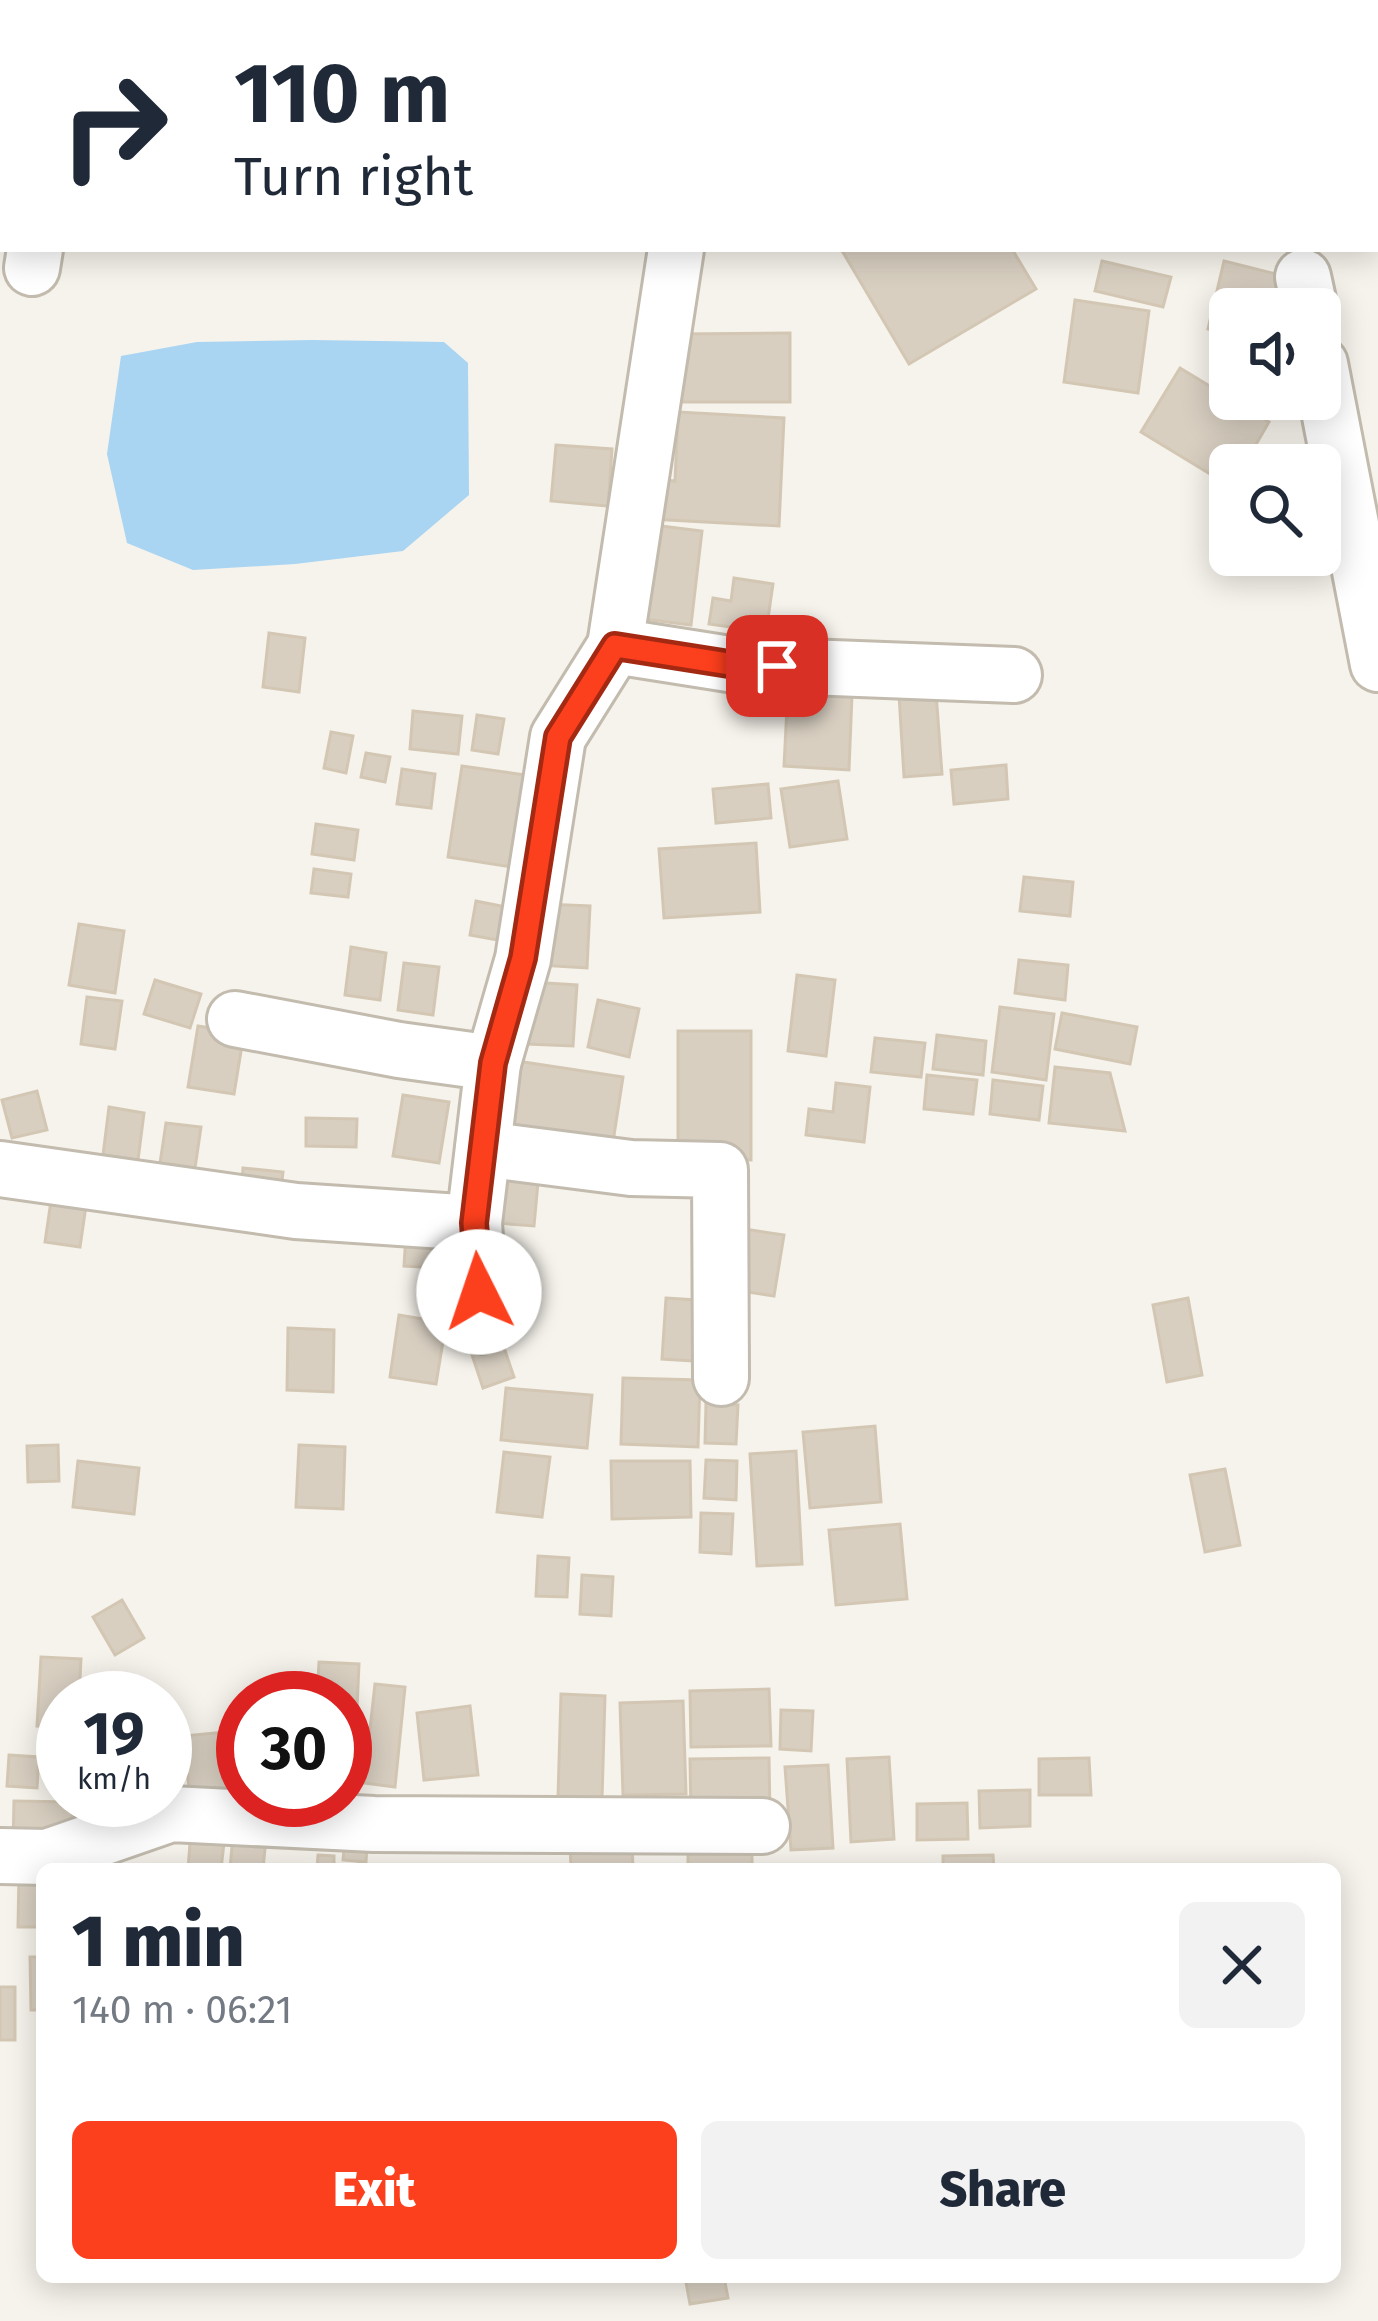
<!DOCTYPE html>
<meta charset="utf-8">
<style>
body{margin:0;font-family:"Fira Sans",sans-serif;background:#f2f2f3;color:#1f2937;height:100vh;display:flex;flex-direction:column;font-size:45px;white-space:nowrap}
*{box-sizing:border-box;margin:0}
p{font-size:39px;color:#747a83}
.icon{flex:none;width:66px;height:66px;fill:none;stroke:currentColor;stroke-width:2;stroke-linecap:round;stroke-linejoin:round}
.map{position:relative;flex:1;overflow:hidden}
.drawer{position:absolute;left:36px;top:1863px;width:1305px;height:420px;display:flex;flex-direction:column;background:#fff;border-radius:18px;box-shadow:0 6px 30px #0003}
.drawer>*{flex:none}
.top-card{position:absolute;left:0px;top:0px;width:1380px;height:252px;box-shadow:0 6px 30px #0003;background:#fff;color:#1f2937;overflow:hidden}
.buttons{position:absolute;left:1209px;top:288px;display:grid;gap:24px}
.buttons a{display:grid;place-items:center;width:132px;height:132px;border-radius:18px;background:#fff;box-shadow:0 6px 30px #0003;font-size:60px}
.speed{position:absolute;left:36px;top:1671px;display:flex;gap:24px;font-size:60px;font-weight:700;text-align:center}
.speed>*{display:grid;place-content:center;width:156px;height:156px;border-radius:50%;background:#fff;box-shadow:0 6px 30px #0003;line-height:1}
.speed small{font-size:30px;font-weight:400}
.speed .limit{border:18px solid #d22;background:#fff;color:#111}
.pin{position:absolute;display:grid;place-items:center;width:102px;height:102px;color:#fff;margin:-51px;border-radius:24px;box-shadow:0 6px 18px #0006}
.me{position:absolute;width:132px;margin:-66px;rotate:356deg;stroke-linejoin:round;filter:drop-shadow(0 0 9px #0008)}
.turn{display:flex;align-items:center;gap:42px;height:252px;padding:0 36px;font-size:54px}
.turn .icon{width:156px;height:156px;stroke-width:2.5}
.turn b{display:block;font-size:84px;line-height:102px}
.round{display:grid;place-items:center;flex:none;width:126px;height:126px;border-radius:18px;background:#f2f2f3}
.overview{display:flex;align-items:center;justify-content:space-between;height:204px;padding:0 36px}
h1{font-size:72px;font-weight:800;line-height:90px}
.primary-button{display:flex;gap:24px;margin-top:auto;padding:24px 36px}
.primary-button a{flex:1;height:138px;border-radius:18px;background:#fc3f1d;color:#fff;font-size:48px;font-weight:800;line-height:138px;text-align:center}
.primary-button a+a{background:#f2f2f3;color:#1f2937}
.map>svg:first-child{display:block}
.water{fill:#a9d4f2}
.building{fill:#d8cfc1;stroke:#d3c7b4;stroke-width:3}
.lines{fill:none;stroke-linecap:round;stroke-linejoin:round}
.minor-casing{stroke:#c2bbae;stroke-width:60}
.path{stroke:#c4b79f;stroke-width:8;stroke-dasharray:6 6;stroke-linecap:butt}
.minor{stroke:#fff;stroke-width:54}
.route-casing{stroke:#a42913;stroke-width:30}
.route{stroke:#fc3f1d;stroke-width:21}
</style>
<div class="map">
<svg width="1378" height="2321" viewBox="0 0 1378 2321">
<rect width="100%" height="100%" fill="#f6f3ec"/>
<polygon class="water" points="313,340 444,342 468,363 469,495 403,551 295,564 193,570 127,543 107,454 121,356 197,342"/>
<g class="building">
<polygon points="603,0 649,0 603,3"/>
<polygon points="1279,0 1355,0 1359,2 1278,3"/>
<polygon points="841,249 1012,249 1036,289 909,364"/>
<polygon points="1102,261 1171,277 1163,307 1095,291"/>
<polygon points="1224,261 1292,278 1284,309 1230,309 1230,335 1208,329"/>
<polygon points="1075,300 1149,311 1138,393 1064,382"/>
<polygon points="790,333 790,402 678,402 677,334"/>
<polygon points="1180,368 1269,422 1244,465 1230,465 1230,486 1141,432"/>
<polygon points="678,412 784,418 779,526 651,519 653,479 675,481"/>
<polygon points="556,445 612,449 608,506 551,501"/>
<polygon points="637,523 702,531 691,625 627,617"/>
<polygon points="734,578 773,584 766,632 709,624 713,598 731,601"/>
<polygon points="269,633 305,638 299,692 263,687"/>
<polygon points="789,667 853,670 849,770 784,766"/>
<polygon points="936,692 942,774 904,777 899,695"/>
<polygon points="413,711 462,716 458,754 410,749"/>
<polygon points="477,715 504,719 498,754 472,750"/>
<polygon points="331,732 353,736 346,773 324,768"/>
<polygon points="366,753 390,757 385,782 361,777"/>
<polygon points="1006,765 1008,799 954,804 951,770"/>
<polygon points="462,766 525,775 511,867 448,857"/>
<polygon points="402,769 435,774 431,808 397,804"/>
<polygon points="838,781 847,839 790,847 781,789"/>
<polygon points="768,784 771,818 716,823 713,789"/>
<polygon points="316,824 358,830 354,860 312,854"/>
<polygon points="756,843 760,912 664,918 659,849"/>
<polygon points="314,869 351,874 348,897 311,893"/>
<polygon points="1024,877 1073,882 1070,916 1020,911"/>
<polygon points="476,901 521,910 514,943 470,935"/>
<polygon points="544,904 590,906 587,968 540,965"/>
<polygon points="79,924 124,931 115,993 69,985"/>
<polygon points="351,947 386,953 380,1000 345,995"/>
<polygon points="1019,960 1068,965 1065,1000 1015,993"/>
<polygon points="404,963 439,967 433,1015 398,1010"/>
<polygon points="797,975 835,980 826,1056 788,1051"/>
<polygon points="155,980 201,994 190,1028 144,1014"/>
<polygon points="530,982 577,985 573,1046 527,1044"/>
<polygon points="87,997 122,1001 115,1049 81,1044"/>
<polygon points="598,1000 639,1009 629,1057 588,1047"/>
<polygon points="1000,1007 1054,1014 1046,1080 992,1072"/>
<polygon points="1062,1013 1137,1027 1130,1064 1055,1049"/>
<polygon points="198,1026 244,1033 234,1094 188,1087"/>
<rect x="678" y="1031" width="73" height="129"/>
<polygon points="937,1035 986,1041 983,1075 933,1069"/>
<polygon points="875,1038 925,1043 921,1077 871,1072"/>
<polygon points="517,1061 623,1077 613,1142 507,1125"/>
<polygon points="1055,1067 1110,1073 1125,1131 1049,1123"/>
<polygon points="927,1075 977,1080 973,1114 924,1109"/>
<polygon points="993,1080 1043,1086 1039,1120 990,1114"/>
<polygon points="836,1083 870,1087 864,1142 806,1135 809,1109 833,1112"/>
<polygon points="37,1091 47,1130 12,1138 2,1100"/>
<polygon points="403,1095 449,1102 439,1163 393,1156"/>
<polygon points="109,1107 144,1113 138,1160 103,1155"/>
<polygon points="306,1118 357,1119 356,1147 306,1146"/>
<polygon points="166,1123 201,1127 194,1175 159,1170"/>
<polygon points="503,1157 540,1161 534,1226 497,1223"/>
<polygon points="243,1168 283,1172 280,1198 241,1193"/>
<polygon points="52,1194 87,1199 80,1247 45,1242"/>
<polygon points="738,1228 784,1235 774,1296 728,1289"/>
<polygon points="406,1234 459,1236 458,1269 404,1266"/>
<polygon points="666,1298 712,1301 708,1362 662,1359"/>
<polygon points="1188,1298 1202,1375 1167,1382 1153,1305"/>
<polygon points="399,1315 446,1323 436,1384 390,1377"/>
<polygon points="288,1328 334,1330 333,1392 287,1390"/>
<polygon points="499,1333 514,1377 483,1388 468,1343"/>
<polygon points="623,1378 700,1380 698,1447 621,1444"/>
<polygon points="506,1388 592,1395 587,1448 501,1440"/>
<polygon points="706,1403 738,1405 736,1444 705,1443"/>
<polygon points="875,1426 881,1502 810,1508 803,1432"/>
<polygon points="58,1445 59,1481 28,1482 27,1446"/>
<polygon points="299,1445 345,1447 343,1509 296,1507"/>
<polygon points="796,1451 802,1564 757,1566 750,1454"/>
<polygon points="504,1452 550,1457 542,1517 497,1512"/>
<polygon points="706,1460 737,1461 736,1500 704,1498"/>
<polygon points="78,1461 139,1468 134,1514 73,1507"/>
<polygon points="611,1461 690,1461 691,1517 612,1519"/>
<polygon points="1225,1469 1240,1545 1205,1552 1190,1475"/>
<polygon points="701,1513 733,1514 731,1554 700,1552"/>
<polygon points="900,1524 907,1599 836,1605 829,1530"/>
<polygon points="538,1556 569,1558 567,1597 536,1596"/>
<polygon points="582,1575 613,1577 611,1616 580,1614"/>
<polygon points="122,1600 144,1638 115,1655 93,1617"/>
<polygon points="41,1657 81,1659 79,1698 63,1698 63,1727 37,1726"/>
<polygon points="319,1662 359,1664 357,1709 345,1709 345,1698 317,1698"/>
<polygon points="272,1678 312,1680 311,1698 271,1698"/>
<polygon points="375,1684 405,1687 395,1787 364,1783"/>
<polygon points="769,1689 771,1746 691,1747 690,1691"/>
<polygon points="561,1694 605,1696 602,1799 558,1797"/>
<polygon points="683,1701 686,1794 623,1795 620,1703"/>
<polygon points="470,1706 478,1775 424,1780 417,1713"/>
<polygon points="781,1710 813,1711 811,1751 780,1749"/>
<polygon points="237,1731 243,1799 191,1805 183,1736"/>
<polygon points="9,1755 39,1757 37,1788 7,1786"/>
<polygon points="889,1757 894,1839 851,1842 847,1759"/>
<polygon points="769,1758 770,1815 691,1816 690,1759"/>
<polygon points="1089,1758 1091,1795 1039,1795 1039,1759"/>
<polygon points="828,1765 833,1848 791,1850 785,1767"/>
<polygon points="1030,1790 1030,1826 980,1828 979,1791"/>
<polygon points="14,1801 72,1802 72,1846 13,1845"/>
<polygon points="967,1803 968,1839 917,1840 917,1804"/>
<polygon points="346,1829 368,1831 366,1862 343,1860"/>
<polygon points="191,1831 225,1834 221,1869 188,1869"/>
<rect x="688" y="1834" width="64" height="35"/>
<polygon points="233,1835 266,1838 263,1869 230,1869"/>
<polygon points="632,1841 633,1869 571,1869 570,1843"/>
<polygon points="318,1855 334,1856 334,1869 317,1869"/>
<polygon points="993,1855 994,1869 943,1869 943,1856"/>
<polygon points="19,1875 42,1875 42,1927 18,1927"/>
<polygon points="30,1957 42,1957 42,2010 31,2010"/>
<rect x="0" y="1987" width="15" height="53"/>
<polygon points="685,2277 724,2277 728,2298 690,2304"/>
</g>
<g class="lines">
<g class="minor-casing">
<g id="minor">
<polyline points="70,3 70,0"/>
<polyline points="693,3 693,0"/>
<polyline points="676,249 615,646 729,664 1014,675"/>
<polyline points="32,268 35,249"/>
<polyline points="1303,277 1310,309"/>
<polyline points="1320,364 1378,664"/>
<polyline points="493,1063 523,959 558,737 615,646"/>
<polyline points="483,1149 631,1168 720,1170 721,1378"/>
<polyline points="0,1169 296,1211 474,1223 493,1063 399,1050 235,1019"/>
<polyline points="474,1223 481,1326"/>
<polyline points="0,1856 47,1857 171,1814 374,1824 762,1826"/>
</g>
</g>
<polyline class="path" points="1377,193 1378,191"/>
<use href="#minor" class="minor"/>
</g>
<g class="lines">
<g class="route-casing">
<polyline id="route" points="479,1292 474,1223 493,1063 523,958 558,737 615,646 729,664 777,666"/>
</g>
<use href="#route" class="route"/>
</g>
</svg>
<div class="buttons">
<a><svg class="icon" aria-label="sound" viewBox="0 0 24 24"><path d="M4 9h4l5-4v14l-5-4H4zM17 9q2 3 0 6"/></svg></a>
<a><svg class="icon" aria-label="search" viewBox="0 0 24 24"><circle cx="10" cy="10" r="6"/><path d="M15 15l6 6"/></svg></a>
</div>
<div class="speed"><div>19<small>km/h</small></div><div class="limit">30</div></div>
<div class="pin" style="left:777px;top:666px;background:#d93025"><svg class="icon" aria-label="arrive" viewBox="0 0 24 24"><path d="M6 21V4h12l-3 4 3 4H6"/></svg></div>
<svg class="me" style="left:479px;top:1292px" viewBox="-20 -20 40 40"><circle r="19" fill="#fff"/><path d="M0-13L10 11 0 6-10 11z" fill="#fc3f1d"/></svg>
<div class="top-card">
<div class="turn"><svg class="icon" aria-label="right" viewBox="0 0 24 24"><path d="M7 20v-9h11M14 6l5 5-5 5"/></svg><div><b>110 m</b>Turn right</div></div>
</div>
<section class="drawer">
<div class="overview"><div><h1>1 min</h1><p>140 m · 06:21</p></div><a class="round"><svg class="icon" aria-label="close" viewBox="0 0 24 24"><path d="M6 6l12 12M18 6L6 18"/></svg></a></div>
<div class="primary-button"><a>Exit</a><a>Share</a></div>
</section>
</div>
